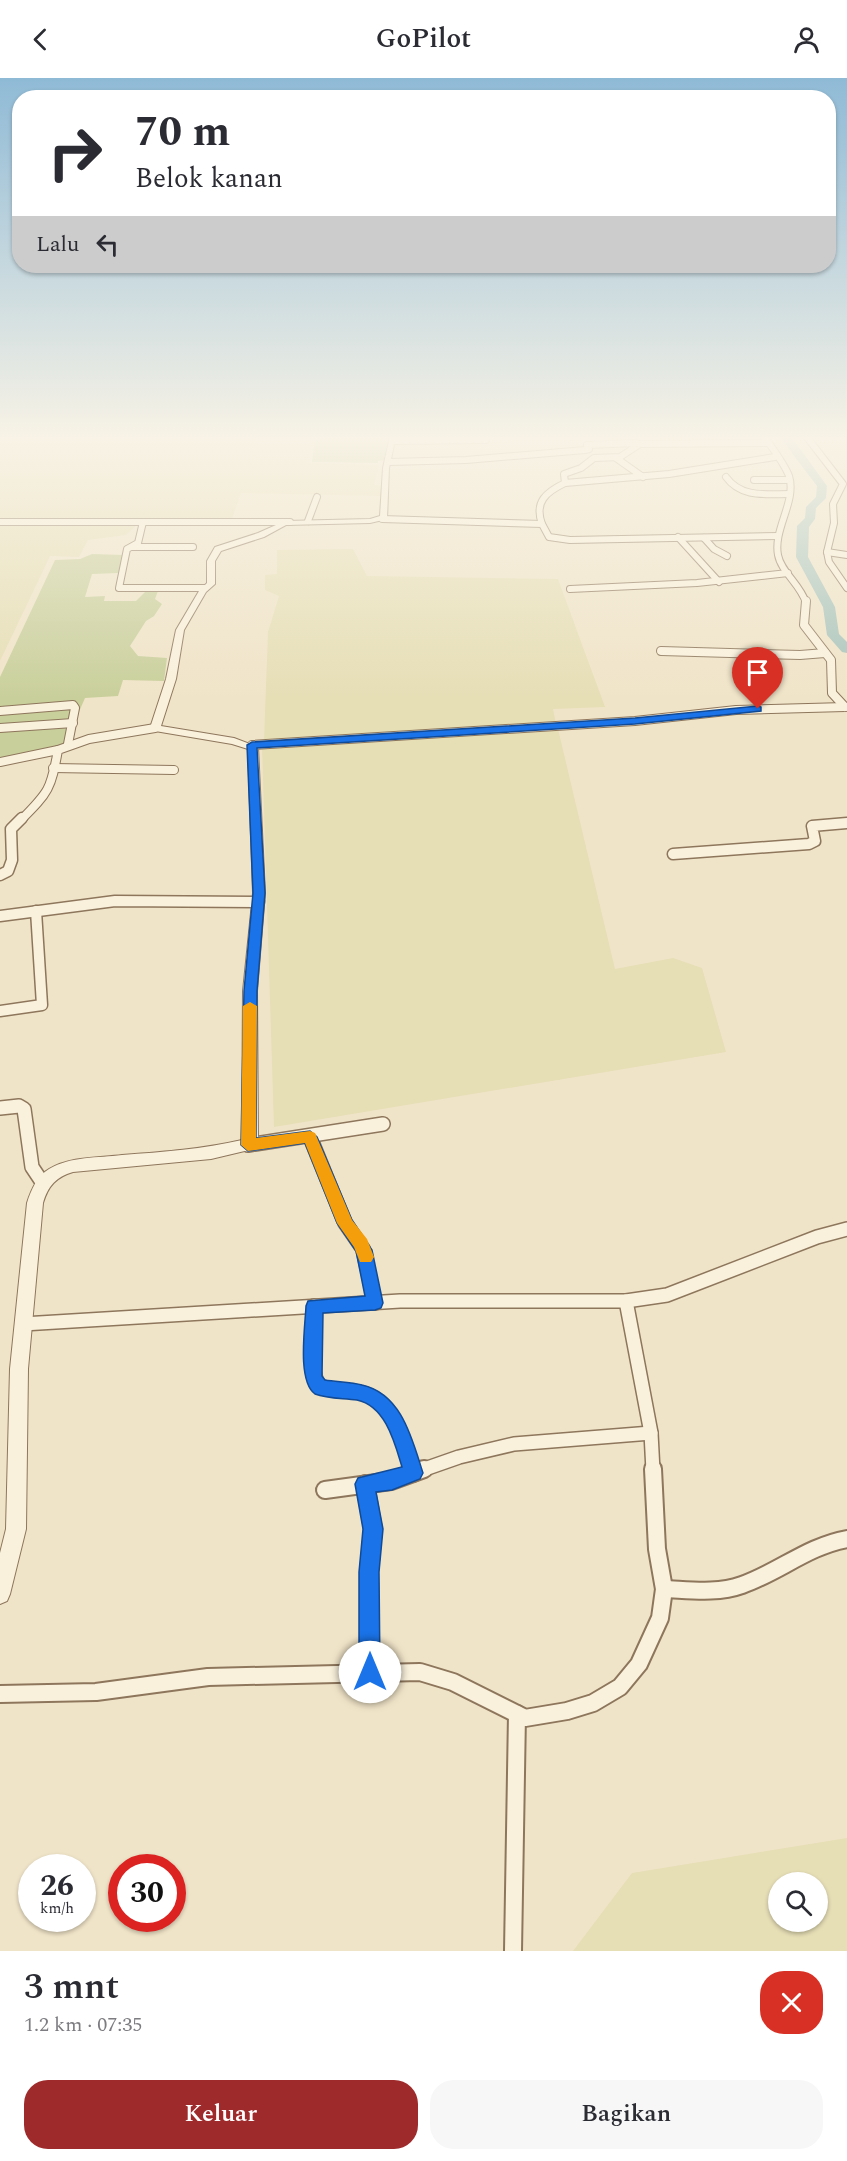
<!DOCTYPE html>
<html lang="id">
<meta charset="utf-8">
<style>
body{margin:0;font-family:Spectral,serif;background:#f7f7f7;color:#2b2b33;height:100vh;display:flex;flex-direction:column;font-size:22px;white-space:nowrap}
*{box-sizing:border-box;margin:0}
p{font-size:20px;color:#7c7c81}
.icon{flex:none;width:33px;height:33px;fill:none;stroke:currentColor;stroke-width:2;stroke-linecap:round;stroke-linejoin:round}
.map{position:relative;height:1873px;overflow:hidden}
.panel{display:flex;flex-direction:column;background:#fff;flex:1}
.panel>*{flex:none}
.hud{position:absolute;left:12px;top:12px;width:824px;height:183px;border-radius:24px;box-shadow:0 2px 4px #0004;background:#fff;color:#2b2b33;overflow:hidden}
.tools{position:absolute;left:768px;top:1794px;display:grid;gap:12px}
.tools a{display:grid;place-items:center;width:60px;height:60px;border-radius:50%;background:#fff;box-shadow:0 2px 4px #0004;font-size:30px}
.speed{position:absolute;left:18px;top:1776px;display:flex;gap:12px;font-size:30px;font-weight:700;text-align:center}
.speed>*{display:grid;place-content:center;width:78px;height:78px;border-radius:50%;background:#fff;box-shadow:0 2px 4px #0004;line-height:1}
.speed small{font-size:15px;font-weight:400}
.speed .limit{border:9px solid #d22;background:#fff;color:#111}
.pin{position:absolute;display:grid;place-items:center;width:51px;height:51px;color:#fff;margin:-62px -26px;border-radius:50% 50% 50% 0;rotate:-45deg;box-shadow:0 0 6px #0007}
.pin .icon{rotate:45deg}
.me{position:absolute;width:66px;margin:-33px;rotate:0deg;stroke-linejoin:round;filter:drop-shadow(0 0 4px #0008)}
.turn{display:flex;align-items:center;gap:21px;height:126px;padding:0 24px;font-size:27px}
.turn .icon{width:78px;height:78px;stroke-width:2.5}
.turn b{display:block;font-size:42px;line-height:51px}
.then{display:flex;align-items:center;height:57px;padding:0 24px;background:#0003;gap:12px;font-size:22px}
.round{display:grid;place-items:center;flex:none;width:63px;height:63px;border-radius:24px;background:#f7f7f7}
.head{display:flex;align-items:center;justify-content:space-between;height:102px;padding:0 24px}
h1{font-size:36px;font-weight:600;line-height:45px}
.action{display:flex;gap:12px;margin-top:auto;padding:12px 24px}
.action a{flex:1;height:69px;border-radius:24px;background:#9e2a2b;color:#fff;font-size:24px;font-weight:600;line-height:69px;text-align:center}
.action a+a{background:#f7f7f7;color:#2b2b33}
header{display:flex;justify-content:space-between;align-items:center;height:78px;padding:0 24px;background:#fff;font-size:27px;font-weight:600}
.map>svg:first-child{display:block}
.farmland{fill:#e6deb5;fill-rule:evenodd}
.green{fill:#c9cf9b}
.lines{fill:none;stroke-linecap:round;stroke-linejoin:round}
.river{fill:#a9c4bc;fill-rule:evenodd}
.minor-far4-casing{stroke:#8d765c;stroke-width:8}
.minor-far3-casing{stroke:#8d765c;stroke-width:10}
.minor-far2-casing{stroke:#8d765c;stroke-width:13}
.minor-far1-casing{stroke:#8d765c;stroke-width:16}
.minor-casing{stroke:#8d765c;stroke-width:20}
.tertiary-casing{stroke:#8d765c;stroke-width:2}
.minor-far4{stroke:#faf1dc;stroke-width:6}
.minor-far3{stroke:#faf1dc;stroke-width:8}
.minor-far2{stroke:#faf1dc;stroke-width:10}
.minor-far1{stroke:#faf1dc;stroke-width:13}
.minor{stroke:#faf1dc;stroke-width:16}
.tertiary{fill:#faf1dc;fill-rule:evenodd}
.route{fill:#1a73e8;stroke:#114b97;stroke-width:1.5}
.slow{fill:#f59e0b}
</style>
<header><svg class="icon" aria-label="back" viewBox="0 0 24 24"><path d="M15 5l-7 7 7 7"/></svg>GoPilot<svg class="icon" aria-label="person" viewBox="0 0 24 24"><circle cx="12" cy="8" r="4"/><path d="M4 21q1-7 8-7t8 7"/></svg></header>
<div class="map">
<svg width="847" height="1873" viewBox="0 0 847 1873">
<rect width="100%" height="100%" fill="#f0e4c8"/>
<g class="farmland">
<polygon points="0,358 312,358 309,385 379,387 374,407 384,408 381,418 241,415 232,441 0,441"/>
<polygon points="0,445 139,445 126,457 88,462 79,479 50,478 0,583"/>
<polygon points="353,471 367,498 558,501 605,629 553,631 556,646 264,663 268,554 279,518 265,512 265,497 277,496 277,472"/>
<polygon points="558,651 615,891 673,880 702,890 726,974 274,1049 262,668"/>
<path d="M847 1760V1873H573L632 1795ZM818 1804V1844H778V1804Z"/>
</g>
<g class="green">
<polygon points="315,358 389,358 386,382 378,383 378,385 312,384"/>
<polygon points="92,476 125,477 118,495 92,496 85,519 105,518 104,523 136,523 146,513 158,513 155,521 162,526 154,538 146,543 130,568 138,578 167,580 164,603 123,602 118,618 85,620 65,666 0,681 0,599 55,482 80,481"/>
</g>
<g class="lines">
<polygon class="river" points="779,358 789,358 793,361 827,408 826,420 816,430 815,441 809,449 808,479 835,529 839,556 847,564 847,575 842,574 827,557 823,529 796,479 797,448 805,440 806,429 816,419 817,408"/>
<g class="minor-far4-casing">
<g id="minor-far4">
<path d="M764 358C772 370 784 385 789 398 797 423 773 451 778 477 781 494 801 507 806 525"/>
<polyline points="806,358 843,406 833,426 834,445 827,474 829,484 847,510"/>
<polyline points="392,363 486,362"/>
<polyline points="587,367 636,365"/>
<polyline points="616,380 643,399"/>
<polyline points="388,384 466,382 585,372 589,371 587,367"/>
<path d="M726 399C741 420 766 416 789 416"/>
<polyline points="754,402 789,402"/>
<polyline points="565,405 669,396 775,379"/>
<polyline points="382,441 542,446 549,459 570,462 778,458"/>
<polyline points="308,443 317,419"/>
<polyline points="0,444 290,444"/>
<polyline points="143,444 138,465 127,471 119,510 205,510"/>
<path d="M542 446C534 424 546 414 565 405L564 396 581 390 594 380 620 379 640 366 768 365"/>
<polyline points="678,459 719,504"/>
<polyline points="704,460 714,471 727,478"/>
<polyline points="132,469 193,469"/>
<polyline points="827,474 847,477"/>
<polyline points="570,511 697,505 788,495"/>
</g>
</g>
<g class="minor-far3-casing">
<g id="minor-far3">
<polyline points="806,523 804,547 831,582 832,615 845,629"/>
<polyline points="661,573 800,577 825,575"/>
<polyline points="0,633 73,627 75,630 68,666"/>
<polyline points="0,650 73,645"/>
<polyline points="252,667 635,643 736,632 845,629"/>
<polyline points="0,684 58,672"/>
<polyline points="53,690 174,692"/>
<path d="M21 742C49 714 51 711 58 672L89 661 155 650"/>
</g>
</g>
<g class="minor-far2-casing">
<g id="minor-far2">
<polyline points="673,776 809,766 815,763 812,748 847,745"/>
<polyline points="0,797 8,793 12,782 11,751 22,740"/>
<polyline points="0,838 115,823 259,824"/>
<polyline points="0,933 42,927 36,833"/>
</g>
</g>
<g class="minor-far1-casing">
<g id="minor-far1">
<polyline points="0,1030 19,1028 24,1031 32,1089 42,1104"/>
<polyline points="310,1059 345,1145 363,1171 375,1225"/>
<polyline points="248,1067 383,1046"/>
<polyline points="626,1223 651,1355 653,1393"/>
<path d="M314 1228 312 1285 317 1306C330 1314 343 1312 357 1314 394 1319 404 1363 412 1393"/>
<polyline points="23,1246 400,1223 626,1223 667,1217 817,1159 847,1151"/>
<polyline points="419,1393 459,1379 514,1366 651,1355"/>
</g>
</g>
<g class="minor-casing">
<g id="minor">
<polyline points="412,1391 413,1395"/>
<polyline points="365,1406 373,1451 369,1494 370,1594"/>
<polyline points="325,1412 391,1403 424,1391"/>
<path d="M664 1511C690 1512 717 1516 742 1507 779 1494 808 1468 847 1461"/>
<polyline points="0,1616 96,1614 208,1599 420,1594 453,1604 525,1640 567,1633 593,1625 620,1609 639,1586 660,1540 664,1511 657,1471 653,1391"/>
<polyline points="513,1873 517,1636"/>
</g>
</g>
<g class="tertiary-casing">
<path id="tertiary" d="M390 358H396L389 390 387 441 370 445 286 447 264 459 221 473 215 483V506L206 514 184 552 176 601 161 648 234 660 258 669 265 815 257 913 258 1063 253 1071 211 1081 73 1094C56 1099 48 1108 43 1125L28 1291 26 1451 10 1516 7 1523 0 1526V1475L6 1451 10 1291 27 1125C31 1112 37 1098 49 1091 71 1078 98 1080 122 1077 163 1074 203 1071 242 1062L243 913 253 815 248 671 232 666 155 653 150 650 166 601 176 552 199 513 207 505V483L215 469 258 455 285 443 370 441 380 438 383 390Z"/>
</g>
<use href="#minor-far4" class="minor-far4"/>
<use href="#minor-far3" class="minor-far3"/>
<use href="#minor-far2" class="minor-far2"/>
<use href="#minor-far1" class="minor-far1"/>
<use href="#minor" class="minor"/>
<use href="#tertiary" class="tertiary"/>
</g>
<linearGradient id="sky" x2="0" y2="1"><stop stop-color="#8fbad6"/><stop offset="0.58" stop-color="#f8f3e6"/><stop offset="1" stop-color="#f8f3e6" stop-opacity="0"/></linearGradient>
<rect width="847" height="620" fill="url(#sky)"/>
<path class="route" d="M758 628 761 629V633L635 646 257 670 265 815 257 913 256 1060 310 1053 317 1059 352 1142 372 1172 383 1225 381 1230 375 1232 323 1235 322 1298 325 1302C337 1304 351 1304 362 1307 402 1316 412 1361 423 1395L420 1401 392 1412 376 1414 383 1451 379 1494 380 1594 377 1602 370 1605 362 1602 359 1594V1494L363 1451 355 1406 358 1400 402 1389C395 1366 386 1328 357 1322 343 1320 328 1321 315 1316 297 1303 305 1250 306 1228L308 1223 365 1218 356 1173 337 1145 305 1065 248 1073 241 1067 244 913 253 815 247 667 252 664 635 640Z"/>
<polygon class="slow" points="250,924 257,928 256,1060 310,1053 315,1055 352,1142 367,1161 374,1179 371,1184 360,1184 354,1169 337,1145 305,1065 248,1073 241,1067 243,928"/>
</svg>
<div class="tools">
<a><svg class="icon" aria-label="search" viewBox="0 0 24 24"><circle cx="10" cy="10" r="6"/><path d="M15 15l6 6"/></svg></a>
</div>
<div class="speed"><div>26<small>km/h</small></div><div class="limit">30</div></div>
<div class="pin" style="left:758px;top:631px;background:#d93025"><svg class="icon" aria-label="arrive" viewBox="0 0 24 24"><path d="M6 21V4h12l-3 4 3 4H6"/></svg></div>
<svg class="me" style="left:370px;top:1594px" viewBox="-20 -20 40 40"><circle r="19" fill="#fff"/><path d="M0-13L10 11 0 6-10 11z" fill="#1a73e8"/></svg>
<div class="hud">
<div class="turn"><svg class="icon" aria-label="right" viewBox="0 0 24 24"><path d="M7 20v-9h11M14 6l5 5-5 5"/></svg><div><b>70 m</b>Belok kanan</div></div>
<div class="then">Lalu<svg class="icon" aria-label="left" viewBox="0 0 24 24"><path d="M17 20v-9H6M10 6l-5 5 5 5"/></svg></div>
</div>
</div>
<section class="panel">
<div class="head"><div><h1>3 mnt</h1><p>1.2 km · 07:35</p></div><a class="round" style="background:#d93025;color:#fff"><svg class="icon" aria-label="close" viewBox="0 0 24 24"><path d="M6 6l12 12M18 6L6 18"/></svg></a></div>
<div class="action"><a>Keluar</a><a>Bagikan</a></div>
</section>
